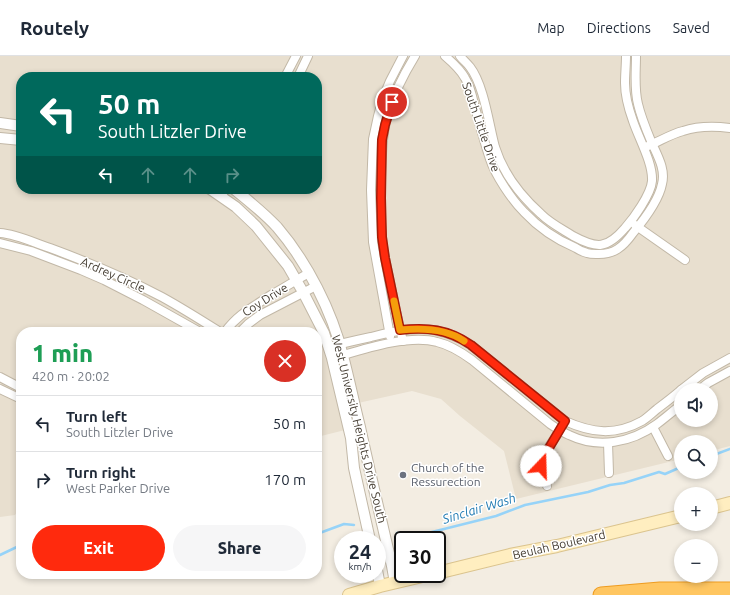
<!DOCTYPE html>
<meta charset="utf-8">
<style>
body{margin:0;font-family:Ubuntu,sans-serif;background:#f6f6f7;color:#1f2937;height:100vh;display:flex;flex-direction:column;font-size:15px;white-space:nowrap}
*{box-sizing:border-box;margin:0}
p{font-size:13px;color:#747a83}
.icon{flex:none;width:22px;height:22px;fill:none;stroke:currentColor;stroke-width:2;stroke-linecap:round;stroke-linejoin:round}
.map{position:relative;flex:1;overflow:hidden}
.details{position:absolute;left:16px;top:271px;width:306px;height:252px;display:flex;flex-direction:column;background:#fff;border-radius:16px;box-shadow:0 2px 6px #0003}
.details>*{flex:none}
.banner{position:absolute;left:16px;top:16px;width:306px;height:122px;border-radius:16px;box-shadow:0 2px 6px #0003;background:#00695c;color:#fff;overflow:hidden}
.buttons{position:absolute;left:674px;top:327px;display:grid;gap:8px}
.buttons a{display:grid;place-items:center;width:44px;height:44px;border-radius:50%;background:#fff;box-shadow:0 2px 6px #0003;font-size:20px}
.speed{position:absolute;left:334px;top:475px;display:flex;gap:8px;font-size:20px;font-weight:700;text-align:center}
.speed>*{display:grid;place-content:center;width:52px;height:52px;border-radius:50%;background:#fff;box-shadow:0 2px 6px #0003;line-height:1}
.speed small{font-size:10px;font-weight:400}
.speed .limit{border:2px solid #111;border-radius:6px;background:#fff;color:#111}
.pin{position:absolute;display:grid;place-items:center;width:34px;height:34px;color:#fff;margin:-17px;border:2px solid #fff;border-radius:50%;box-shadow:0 1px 4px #0007}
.me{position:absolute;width:44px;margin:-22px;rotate:21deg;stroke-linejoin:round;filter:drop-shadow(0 0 3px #0008)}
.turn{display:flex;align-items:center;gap:14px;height:84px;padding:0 16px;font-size:18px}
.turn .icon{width:52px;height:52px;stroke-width:2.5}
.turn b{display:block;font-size:28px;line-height:34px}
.lanes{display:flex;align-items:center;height:38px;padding:0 16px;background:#0003;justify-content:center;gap:20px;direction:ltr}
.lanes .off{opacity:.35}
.round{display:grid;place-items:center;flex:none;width:42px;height:42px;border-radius:21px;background:#f6f6f7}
.headline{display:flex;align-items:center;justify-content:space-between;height:68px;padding:0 16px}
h1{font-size:24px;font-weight:800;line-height:30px;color:#1e9e55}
.button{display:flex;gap:8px;margin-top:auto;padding:8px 16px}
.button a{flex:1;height:46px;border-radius:24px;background:#ff2a0d;color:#fff;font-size:16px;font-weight:800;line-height:46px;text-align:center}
.button a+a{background:#f6f6f7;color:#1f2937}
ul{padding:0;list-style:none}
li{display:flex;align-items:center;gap:12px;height:56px;padding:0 16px;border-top:1px solid #e0e1e3}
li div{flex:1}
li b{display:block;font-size:15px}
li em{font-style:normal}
header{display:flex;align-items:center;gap:24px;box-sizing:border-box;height:56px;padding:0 20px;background:#fff;border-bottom:1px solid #e0e1e3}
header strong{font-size:19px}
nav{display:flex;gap:22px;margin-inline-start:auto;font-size:14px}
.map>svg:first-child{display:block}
.residential{fill:#e8dfcf;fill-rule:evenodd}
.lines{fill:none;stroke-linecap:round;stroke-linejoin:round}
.stream{stroke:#96d3f8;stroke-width:2.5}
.minor-casing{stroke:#c2b8a7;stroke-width:10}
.tertiary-casing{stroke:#c2b8a7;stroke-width:12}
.secondary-casing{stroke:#dbc48e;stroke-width:14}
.motorway-casing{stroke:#ee9c21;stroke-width:17}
.minor{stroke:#fff;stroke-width:8}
.tertiary{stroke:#fff;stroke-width:10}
.secondary{stroke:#ffeec0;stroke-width:12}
.motorway{stroke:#ffc661;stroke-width:15}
.route-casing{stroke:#a61b08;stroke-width:10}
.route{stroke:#ff2a0d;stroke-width:7}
.slow{stroke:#f59e0b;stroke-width:7}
.worship-dot{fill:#6b7280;stroke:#fff;stroke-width:1.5}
.labels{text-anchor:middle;stroke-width:3;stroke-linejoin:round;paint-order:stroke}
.street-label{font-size:12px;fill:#453d32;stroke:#fff}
.worship-label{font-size:12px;fill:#5b616d;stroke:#fff;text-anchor:start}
.water-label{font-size:13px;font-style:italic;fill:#207ab2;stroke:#fff}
</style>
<header>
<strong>Routely</strong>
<nav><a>Map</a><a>Directions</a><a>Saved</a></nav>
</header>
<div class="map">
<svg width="730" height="539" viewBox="0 0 730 539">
<rect width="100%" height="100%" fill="#f3ede2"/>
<path class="residential" d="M0 0H730V390L711 395V386H681V403L516 443 504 395 460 360 441 343 412 335 340 351 345 374 317 381V276H21V449L15 459 0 461ZM21 21H317V133H21ZM681 334H711V364H681Z"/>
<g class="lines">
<g class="stream">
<polyline points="711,400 730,393"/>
<polyline points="397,477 416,480 496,460 525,449 588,436 610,429 624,427 659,416 665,418 681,411"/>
<polyline points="317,478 344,468 354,469"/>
<polyline points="0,499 21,489"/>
</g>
<g class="minor-casing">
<g id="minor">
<path d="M445 0C452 6 460 13 465 22 470 30 472 39 474 48 479 66 484 85 490 103 495 119 512 144 524 156 538 171 557 184 576 192 579 194 583 196 587 197 590 198 593 198 596 198 614 199 623 191 633 177 643 165 659 144 662 128 666 113 657 99 651 85 646 73 641 61 638 48 634 33 636 16 636 0"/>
<path d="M460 0C463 4 467 7 470 11 484 29 489 69 495 91 503 117 521 140 541 158 550 167 562 173 573 180 597 193 607 193 625 172 634 162 651 138 652 125 653 107 639 83 633 65 629 54 625 40 625 27 625 18 626 9 626 0"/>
<polyline points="285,21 296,0"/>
<polyline points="298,21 308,0"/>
<path d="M648 90C660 85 671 78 683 75 698 70 714 70 730 72"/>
<polyline points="221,140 226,133"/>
<polyline points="635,169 685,204"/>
<path d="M0 177C16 178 35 187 50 192 88 206 126 222 162 241 182 252 201 264 220 276"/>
<polyline points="0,187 31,195 81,214 104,224 143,244 200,276"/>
<path d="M225 276C238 258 253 251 271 239 284 232 296 224 309 217"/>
<polyline points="240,276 248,268 260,259 316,230"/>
<polyline points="390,280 373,186 371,134 373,83 378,60 383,42 390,25 403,0"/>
<path d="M403 285C398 266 394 246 390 226 387 211 383 196 382 181 380 161 381 141 381 121 382 98 382 76 389 55 395 35 404 18 415 0"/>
<path d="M329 291C343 287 357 284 371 281 408 271 437 267 471 289L565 365C592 377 615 380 642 365 647 362 652 357 657 353 665 347 673 341 681 334"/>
<path d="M337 301C364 293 409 278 437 286 450 289 461 296 472 304L550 368C556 372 562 376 569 379 598 393 631 387 657 368 665 362 673 355 681 349"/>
<polyline points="0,321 21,332"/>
<polyline points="0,333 21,343"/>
<polyline points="681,334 703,317 730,302"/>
<polyline points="699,334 708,327 730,315"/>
<polyline points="653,371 668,400"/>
<polyline points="608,387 609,417"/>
<path d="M547 430C545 423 541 415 541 408 542 398 557 380 562 371"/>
</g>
</g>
<g class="tertiary-casing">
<g id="tertiary">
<polyline points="0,67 21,70"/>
<polyline points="0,82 21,84"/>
<polyline points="210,133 236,151 256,170 288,210 303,236 324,277 332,302 351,382 354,412 370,484"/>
<path d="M234 133C249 145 264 157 277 171 307 206 332 255 343 300 349 323 354 347 360 371 370 417 381 463 392 510L395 527"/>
<polyline points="377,514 380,530"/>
</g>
</g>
<g class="secondary-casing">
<g id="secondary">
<polyline points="711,452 730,447"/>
<polyline points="437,517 510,499 557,490 681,460"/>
<polyline points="349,539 380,530 431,518"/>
</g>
</g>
<g class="motorway-casing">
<polyline id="motorway" points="601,539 660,534 730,534"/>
</g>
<use href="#minor" class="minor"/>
<use href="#tertiary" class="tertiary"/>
<use href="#secondary" class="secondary"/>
<use href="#motorway" class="motorway"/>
</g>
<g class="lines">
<g class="route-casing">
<path id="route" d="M392 46 385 69 382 84 381 142 382 181 385 202 400 274C427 271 448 273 471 289L565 365 543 402 541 410"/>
</g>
<use href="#route" class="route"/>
<path class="slow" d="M394 245 400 274C421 272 446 272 464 285"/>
</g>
<circle class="worship-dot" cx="403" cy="419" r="4"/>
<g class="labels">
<g class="street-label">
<text transform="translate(481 71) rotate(71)" y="4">South Little Drive</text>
<text transform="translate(113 219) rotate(24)" y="4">Ardrey Circle</text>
<text transform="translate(265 244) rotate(-32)" y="4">Coy Drive</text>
<text transform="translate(359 373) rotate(76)" y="4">West University Heights Drive South</text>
<text transform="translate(559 489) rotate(-13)" y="4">Beulah Boulevard</text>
</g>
<g class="worship-label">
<text x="411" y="416">Church of the<tspan x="411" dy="14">Ressurection</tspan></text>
</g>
<g class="water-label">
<text transform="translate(479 452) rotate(-17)" y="5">Sinclair Wash</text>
</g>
</g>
</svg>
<div class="buttons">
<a><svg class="icon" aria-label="sound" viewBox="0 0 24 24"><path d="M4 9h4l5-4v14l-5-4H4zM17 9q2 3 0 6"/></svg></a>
<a><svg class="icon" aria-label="search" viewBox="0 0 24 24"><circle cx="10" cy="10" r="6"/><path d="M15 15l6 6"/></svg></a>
<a>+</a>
<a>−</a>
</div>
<div class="speed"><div>24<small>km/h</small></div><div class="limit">30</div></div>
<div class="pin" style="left:392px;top:46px;background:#d93025"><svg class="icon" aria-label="arrive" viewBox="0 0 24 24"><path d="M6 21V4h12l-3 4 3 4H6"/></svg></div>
<svg class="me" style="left:541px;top:410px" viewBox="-20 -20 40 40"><circle r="19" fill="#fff"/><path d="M0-13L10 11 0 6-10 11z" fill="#ff2a0d"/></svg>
<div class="banner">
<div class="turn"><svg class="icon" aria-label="left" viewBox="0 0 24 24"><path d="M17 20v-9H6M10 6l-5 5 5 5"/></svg><div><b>50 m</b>South Litzler Drive</div></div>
<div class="lanes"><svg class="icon" aria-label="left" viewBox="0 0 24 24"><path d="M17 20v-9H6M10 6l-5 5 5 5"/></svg><svg class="icon off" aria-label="ahead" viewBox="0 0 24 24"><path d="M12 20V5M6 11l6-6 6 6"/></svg><svg class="icon off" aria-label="ahead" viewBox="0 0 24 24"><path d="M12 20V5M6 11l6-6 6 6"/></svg><svg class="icon off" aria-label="right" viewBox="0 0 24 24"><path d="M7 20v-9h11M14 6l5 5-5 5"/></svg></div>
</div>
<section class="details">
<div class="headline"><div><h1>1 min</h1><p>420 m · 20:02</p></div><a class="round" style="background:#d93025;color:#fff"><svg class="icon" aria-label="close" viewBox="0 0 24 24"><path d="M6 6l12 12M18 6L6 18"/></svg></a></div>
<ul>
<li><svg class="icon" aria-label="left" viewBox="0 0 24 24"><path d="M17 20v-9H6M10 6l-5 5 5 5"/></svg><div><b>Turn left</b><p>South Litzler Drive</p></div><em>50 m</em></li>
<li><svg class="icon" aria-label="right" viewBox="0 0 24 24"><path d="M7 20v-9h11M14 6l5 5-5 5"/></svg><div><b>Turn right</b><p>West Parker Drive</p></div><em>170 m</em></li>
</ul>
<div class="button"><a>Exit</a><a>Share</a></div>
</section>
</div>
